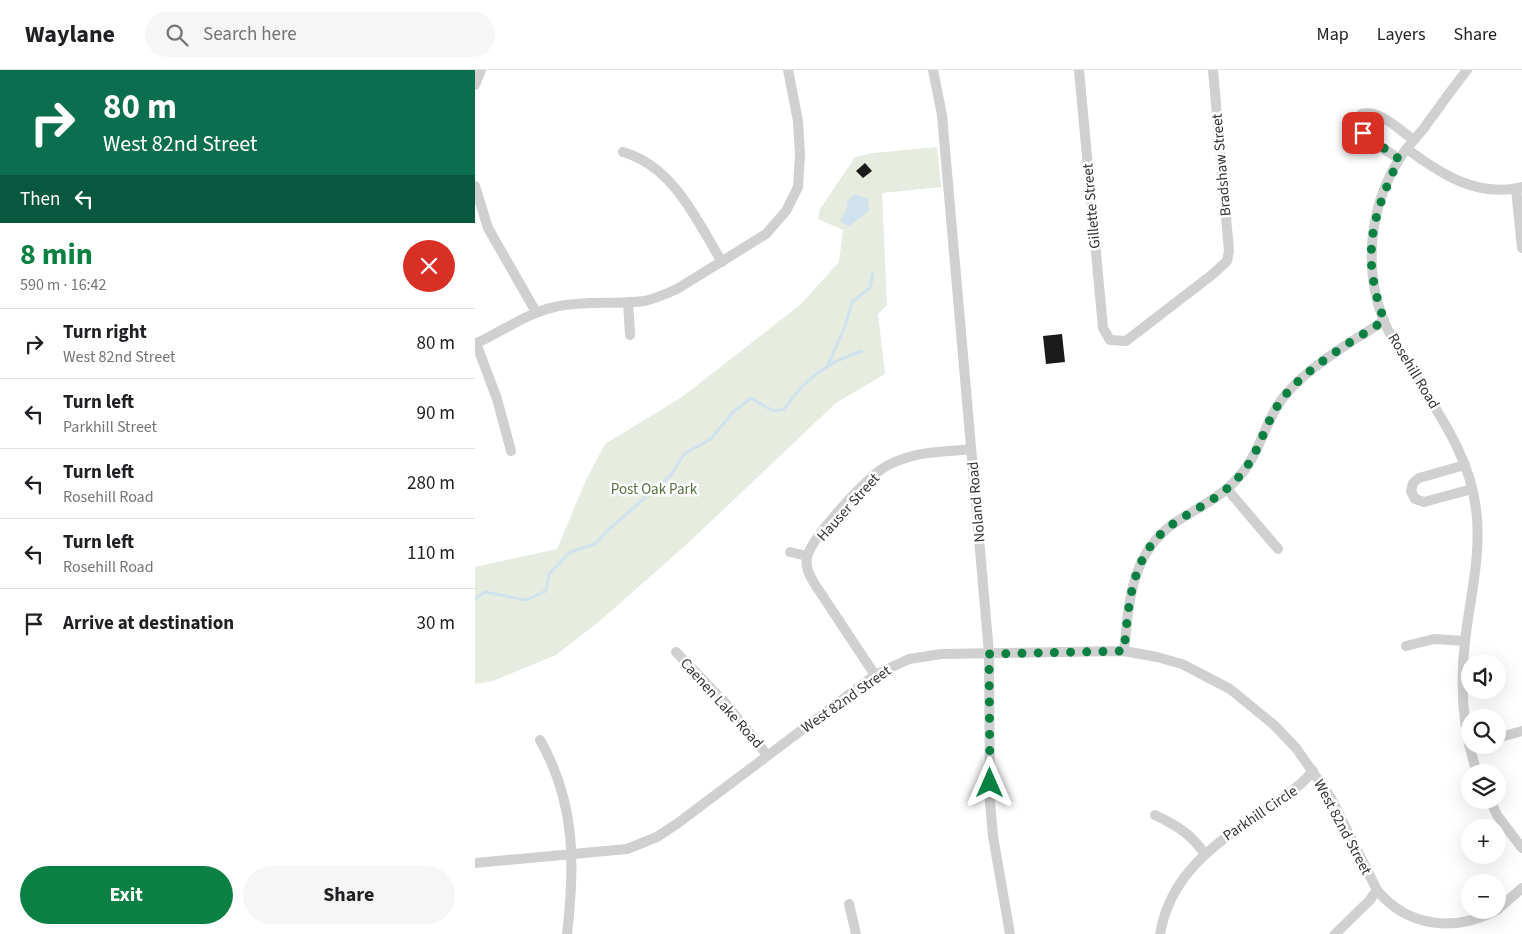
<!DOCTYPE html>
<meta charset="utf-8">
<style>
body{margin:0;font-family:"Source Sans 3",sans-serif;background:#f6f6f6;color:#202124;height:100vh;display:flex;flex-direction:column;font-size:19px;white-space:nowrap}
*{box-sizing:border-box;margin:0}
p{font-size:16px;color:#757577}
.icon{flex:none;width:28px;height:28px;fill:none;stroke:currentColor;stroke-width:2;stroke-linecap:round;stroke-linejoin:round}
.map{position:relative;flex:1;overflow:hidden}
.panel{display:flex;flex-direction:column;background:#fff;width:475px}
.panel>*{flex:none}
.guide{background:#0b6e4f;color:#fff;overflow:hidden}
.buttons{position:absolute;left:986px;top:584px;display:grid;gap:10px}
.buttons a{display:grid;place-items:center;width:45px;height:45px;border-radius:50%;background:#fff;box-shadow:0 5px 20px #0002;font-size:25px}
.pin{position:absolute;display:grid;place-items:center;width:42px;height:42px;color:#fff;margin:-21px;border-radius:10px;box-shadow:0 2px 8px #0006}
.me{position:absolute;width:55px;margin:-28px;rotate:0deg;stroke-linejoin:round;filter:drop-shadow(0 0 4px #0008)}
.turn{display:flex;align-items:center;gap:18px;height:105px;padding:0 20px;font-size:22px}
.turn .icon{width:65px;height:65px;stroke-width:2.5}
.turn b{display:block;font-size:35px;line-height:42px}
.then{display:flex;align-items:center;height:48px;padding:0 20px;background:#0003;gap:10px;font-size:19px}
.round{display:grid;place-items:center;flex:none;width:52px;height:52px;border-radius:26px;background:#f6f6f6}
.overview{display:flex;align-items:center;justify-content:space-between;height:85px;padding:0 20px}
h1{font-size:30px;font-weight:700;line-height:38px;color:#0b8043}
.button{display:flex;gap:10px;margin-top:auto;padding:10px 20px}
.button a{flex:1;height:58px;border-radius:30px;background:#0b8043;color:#fff;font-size:20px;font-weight:700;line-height:58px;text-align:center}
.button a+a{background:#f6f6f6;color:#202124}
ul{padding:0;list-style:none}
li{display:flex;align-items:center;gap:15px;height:70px;padding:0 20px;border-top:1px solid #e0e0e0}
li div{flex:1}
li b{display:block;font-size:19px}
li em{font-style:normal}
header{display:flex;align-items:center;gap:30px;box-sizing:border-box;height:70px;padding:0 25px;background:#fff;border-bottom:1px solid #e0e0e0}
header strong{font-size:24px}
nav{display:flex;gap:28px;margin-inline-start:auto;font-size:18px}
.search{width:350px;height:45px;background:#f6f6f6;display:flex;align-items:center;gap:12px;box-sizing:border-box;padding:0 18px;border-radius:28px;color:#757577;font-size:19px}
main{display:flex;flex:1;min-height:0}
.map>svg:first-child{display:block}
.green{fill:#e6ecdf}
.water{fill:#cfe2ee}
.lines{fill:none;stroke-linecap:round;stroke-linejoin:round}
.stream{stroke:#cfe2ee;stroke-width:3}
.building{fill:#1a1a1a}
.street{stroke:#d0d0d0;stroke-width:10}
.route{stroke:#0b8043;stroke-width:9;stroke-dasharray:0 16.2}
.labels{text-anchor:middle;stroke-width:5;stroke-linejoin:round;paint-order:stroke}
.street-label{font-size:15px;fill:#333;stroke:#fff}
.park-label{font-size:15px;fill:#56703f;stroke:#fff}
</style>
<header>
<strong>Waylane</strong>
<div class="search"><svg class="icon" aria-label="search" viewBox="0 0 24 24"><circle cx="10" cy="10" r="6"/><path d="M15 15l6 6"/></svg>Search here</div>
<nav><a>Map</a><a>Layers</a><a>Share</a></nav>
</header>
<main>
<section class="panel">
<div class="guide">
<div class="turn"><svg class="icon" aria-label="right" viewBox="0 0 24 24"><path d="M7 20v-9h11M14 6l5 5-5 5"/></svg><div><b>80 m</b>West 82nd Street</div></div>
<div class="then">Then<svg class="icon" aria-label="left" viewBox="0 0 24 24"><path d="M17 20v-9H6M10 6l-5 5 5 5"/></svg></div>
</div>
<div class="overview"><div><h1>8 min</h1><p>590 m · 16:42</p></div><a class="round" style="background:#d93025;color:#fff"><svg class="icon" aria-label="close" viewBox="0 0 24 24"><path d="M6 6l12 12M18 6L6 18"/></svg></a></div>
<ul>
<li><svg class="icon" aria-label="right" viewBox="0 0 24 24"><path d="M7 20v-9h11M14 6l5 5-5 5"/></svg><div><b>Turn right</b><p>West 82nd Street</p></div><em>80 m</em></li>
<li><svg class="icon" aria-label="left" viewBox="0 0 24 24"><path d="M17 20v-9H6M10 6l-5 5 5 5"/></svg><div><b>Turn left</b><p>Parkhill Street</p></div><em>90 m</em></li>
<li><svg class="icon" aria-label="left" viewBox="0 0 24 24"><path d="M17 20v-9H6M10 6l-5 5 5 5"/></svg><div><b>Turn left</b><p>Rosehill Road</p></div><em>280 m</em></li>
<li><svg class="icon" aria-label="left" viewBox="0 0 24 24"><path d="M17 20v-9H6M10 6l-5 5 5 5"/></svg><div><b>Turn left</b><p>Rosehill Road</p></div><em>110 m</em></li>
<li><svg class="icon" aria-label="arrive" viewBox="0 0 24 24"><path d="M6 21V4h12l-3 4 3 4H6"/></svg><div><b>Arrive at destination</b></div><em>30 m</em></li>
</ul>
<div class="button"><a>Exit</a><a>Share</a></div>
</section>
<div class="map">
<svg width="1047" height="864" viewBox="0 0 1047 864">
<rect width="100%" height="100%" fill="#fff"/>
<polygon class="green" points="462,77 466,117 407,123 412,235 403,244 410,304 361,333 212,474 126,550 81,585 18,611 0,614 0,497 82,479 111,410 130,374 207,327 326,234 364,192 368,160 343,149 345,139 380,87 399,83"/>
<polygon class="water" points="380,124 393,129 394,141 374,156 365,152 373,135 372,131"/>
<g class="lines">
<g class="stream">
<polyline points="353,295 371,254 377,232 395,218 398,203"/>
<path d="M0 529 10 522 51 530 71 521 74 504 95 482 120 474 132 461 196 405 209 384 236 369 258 342 276 328 298 341 309 339C331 308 351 293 387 281"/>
</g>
</g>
<g class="building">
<polygon points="390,93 397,101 388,108 381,101"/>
<polygon points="587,264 590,292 571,294 568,266"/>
</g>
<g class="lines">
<g class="street">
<polyline points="458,0 467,45 514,583 515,732 518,766 535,864"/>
<polyline points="604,0 628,258 635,270 651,271 738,204 752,191 754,181 738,0"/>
<path d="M992 0C977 19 963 39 949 58 941 68 932 77 925 88 895 135 888 196 908 249 918 274 936 298 950 321 973 358 996 395 1001 439 1007 483 995 527 990 571 985 615 987 660 1002 702"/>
<polyline points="0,15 6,0"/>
<path d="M932 79C966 104 1002 128 1047 117"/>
<path d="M148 82C199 97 221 149 247 192"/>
<path d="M924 89C915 82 885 66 883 55 881 51 884 47 886 44 905 39 924 60 939 70"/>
<polyline points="0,116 13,158 61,242"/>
<polyline points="1041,119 1047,178"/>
<polyline points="153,232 155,265"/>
<polyline points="1,273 22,329 36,381"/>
<path d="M0 274C27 262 51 243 80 237 110 230 139 235 169 231 180 229 191 224 202 219L291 164 311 141 323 117 325 84 323 51 313 0"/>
<polyline points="990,395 944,408 938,413 936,421 940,429 949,432 997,419"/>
<polyline points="752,419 803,479"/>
<polyline points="315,482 332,486"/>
<polyline points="931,576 959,569 990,571"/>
<path d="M649 581C654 534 655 485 698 454 718 440 742 430 760 411 785 386 788 355 807 329 825 306 850 289 874 273 886 265 898 259 909 250"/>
<polyline points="201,582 252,635 292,685"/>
<path d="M400 605 339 513C335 505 330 498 332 488 335 469 383 419 398 406 407 398 417 392 428 389 449 381 474 382 496 379"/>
<polyline points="1022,668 1047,661"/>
<path d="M65 670C101 733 100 795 92 864"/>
<polyline points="1015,730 1022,745 1047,778"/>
<path d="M680 745C701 755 716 764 729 783"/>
<path d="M0 793 152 779 182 767 203 753 400 605 434 589 466 584 649 581 682 587 707 594 755 619 799 655 821 678 856 728 902 820C933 858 981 862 1022 840"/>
<polyline points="374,834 381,864"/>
<polyline points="1022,840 1047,818"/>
<path d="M685 864C696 800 745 771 794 737 810 726 825 717 838 701"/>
<polyline points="860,864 894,831 902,820"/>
</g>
</g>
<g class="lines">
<path class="route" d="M515 713 514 584 649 581C654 534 655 484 698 454 718 440 742 430 760 411 785 386 788 355 807 329 825 306 850 289 874 273 886 265 898 259 909 250 886 185 896 149 924 89L888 63"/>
</g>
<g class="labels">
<g class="street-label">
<text transform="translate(746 95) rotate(-95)" y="5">Bradshaw Street</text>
<text transform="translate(616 136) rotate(-95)" y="5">Gillette Street</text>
<text transform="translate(939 301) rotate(59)" y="5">Rosehill Road</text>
<text transform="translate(501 432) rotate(-95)" y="5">Noland Road</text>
<text transform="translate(373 437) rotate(-48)" y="5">Hauser Street</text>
<text transform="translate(371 629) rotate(-35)" y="5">West 82nd Street</text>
<text transform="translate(247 633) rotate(48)" y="5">Caenen Lake Road</text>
<text transform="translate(785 743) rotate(-34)" y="5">Parkhill Circle</text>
<text transform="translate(868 757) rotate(62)" y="5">West 82nd Street</text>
</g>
<g class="park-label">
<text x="179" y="424">Post Oak Park</text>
</g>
</g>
</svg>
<div class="buttons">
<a><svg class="icon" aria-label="sound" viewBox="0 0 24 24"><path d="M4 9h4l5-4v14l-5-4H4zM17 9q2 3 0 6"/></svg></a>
<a><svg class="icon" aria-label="search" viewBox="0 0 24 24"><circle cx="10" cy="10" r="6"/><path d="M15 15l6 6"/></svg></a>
<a><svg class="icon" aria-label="layers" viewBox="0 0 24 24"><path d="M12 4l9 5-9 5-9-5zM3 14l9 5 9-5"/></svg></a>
<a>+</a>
<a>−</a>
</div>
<div class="pin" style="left:888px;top:63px;background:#d93025"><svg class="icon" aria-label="arrive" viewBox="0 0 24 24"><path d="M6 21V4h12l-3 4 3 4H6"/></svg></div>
<svg class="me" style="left:515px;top:713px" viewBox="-20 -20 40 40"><path d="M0-17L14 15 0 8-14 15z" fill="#0b8043" stroke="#fff" stroke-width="4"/></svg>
</div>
</main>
